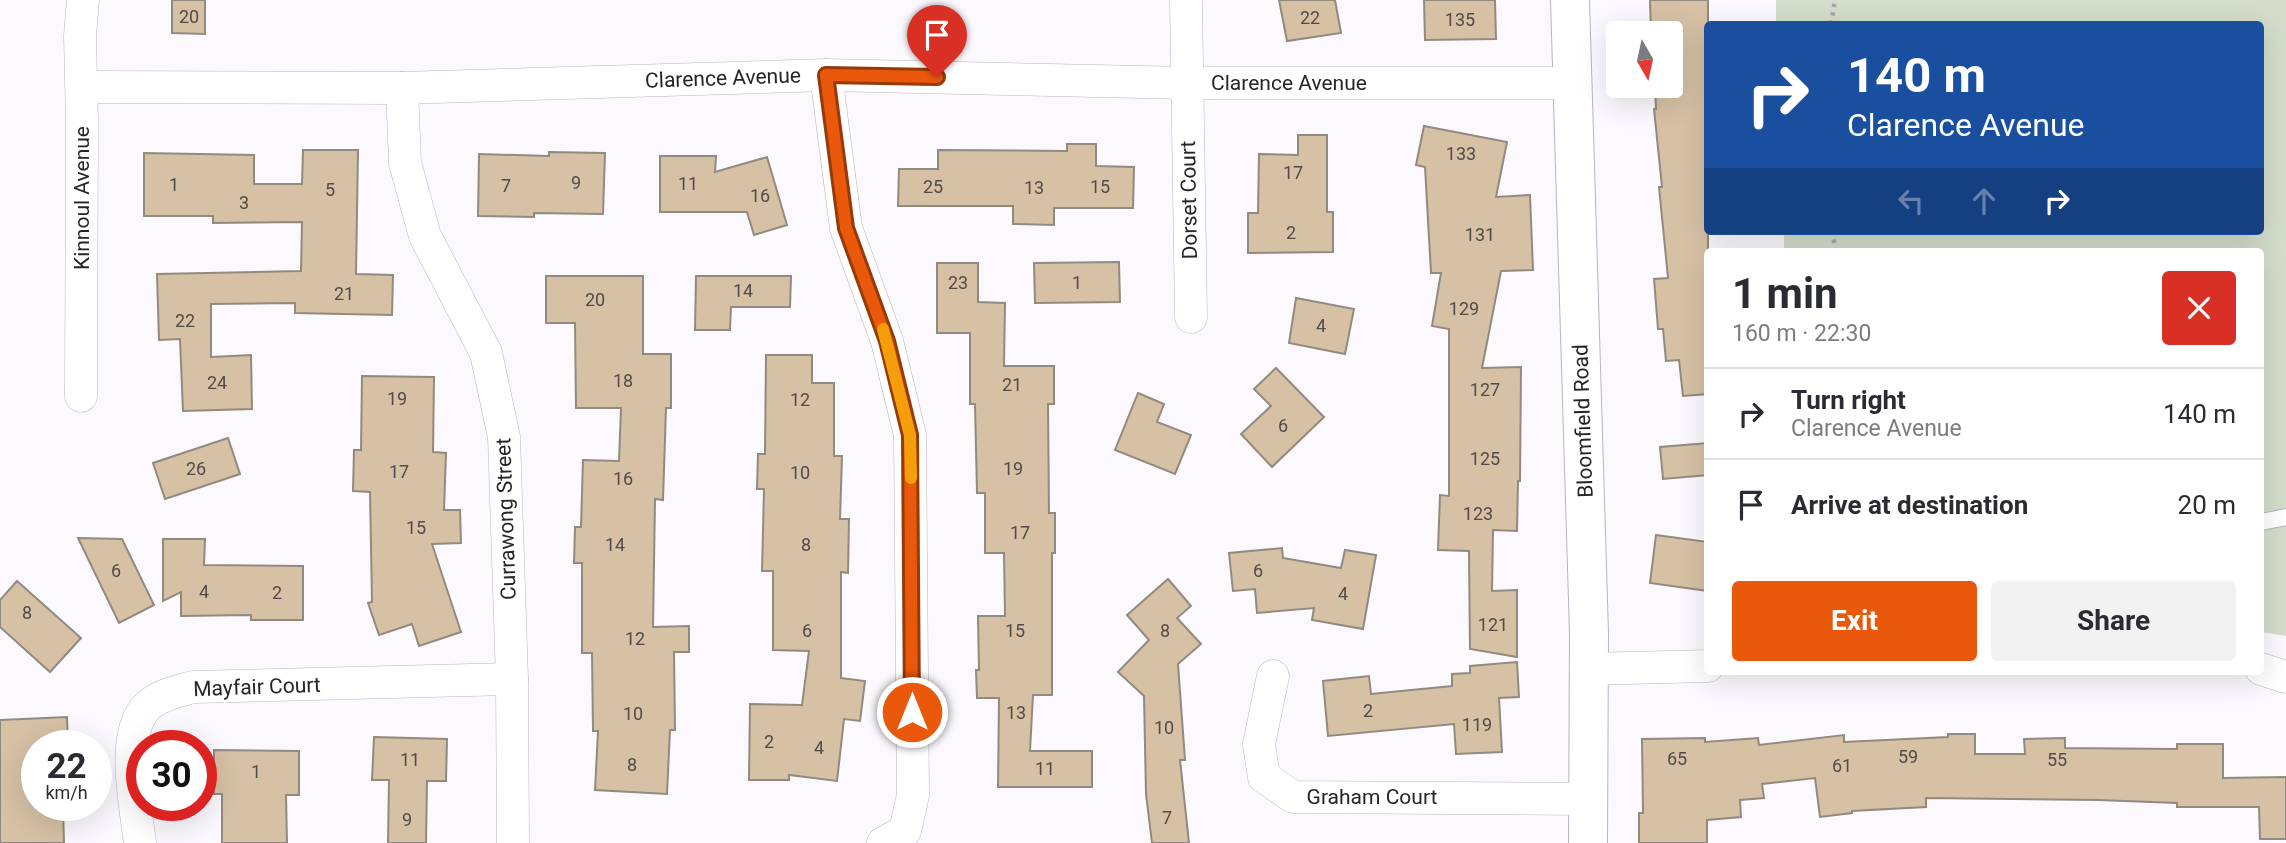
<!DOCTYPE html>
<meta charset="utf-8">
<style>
body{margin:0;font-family:Roboto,sans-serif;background:#f2f2f3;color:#2b2b33;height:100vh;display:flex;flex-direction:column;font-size:26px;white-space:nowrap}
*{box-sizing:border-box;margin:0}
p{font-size:23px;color:#7c7c81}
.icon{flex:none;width:38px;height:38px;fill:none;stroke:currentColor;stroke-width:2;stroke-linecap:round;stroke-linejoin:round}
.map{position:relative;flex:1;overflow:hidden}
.sheet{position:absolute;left:1704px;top:248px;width:560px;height:427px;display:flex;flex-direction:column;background:#fff;border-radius:7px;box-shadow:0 7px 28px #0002}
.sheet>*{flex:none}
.banner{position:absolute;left:1704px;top:21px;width:560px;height:214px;border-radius:7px;box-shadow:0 7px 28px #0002;background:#1a4fa0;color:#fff;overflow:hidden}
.needle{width:46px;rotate:171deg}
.tools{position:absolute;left:1606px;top:21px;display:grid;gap:14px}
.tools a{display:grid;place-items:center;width:77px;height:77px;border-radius:7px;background:#fff;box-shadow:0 7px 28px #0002;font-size:35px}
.speed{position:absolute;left:21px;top:730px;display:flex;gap:14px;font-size:35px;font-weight:700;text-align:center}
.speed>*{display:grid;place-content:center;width:91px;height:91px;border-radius:50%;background:#fff;box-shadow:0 7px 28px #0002;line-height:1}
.speed small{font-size:18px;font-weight:400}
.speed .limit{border:10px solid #d22;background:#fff;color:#111}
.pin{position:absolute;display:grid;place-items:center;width:60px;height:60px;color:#fff;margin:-72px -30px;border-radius:50% 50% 50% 0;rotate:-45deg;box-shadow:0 0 7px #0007}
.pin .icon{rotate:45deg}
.me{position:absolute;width:77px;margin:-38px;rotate:0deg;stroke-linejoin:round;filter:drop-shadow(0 0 5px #0008)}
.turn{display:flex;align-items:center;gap:24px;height:147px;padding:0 28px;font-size:32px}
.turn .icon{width:91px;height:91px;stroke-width:2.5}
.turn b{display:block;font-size:49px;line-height:60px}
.lanes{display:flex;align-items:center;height:66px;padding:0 28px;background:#0003;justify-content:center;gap:35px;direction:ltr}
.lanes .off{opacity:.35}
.round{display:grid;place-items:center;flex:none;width:74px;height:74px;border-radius:7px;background:#f2f2f3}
.headline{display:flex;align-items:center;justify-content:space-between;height:119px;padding:0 28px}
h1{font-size:42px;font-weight:700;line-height:52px}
.button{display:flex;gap:14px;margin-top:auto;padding:14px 28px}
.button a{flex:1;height:80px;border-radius:7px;background:#ea580c;color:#fff;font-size:28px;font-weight:700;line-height:80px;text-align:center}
.button a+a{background:#f2f2f3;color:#2b2b33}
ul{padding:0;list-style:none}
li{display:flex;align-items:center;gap:21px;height:91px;padding:0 28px;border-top:2px solid #e1e1e2}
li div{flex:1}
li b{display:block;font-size:26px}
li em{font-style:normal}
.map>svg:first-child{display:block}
.green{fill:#d3ddca}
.building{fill:#d6c1a5;stroke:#928a7e;stroke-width:2}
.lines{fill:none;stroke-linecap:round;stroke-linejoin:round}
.lane-casing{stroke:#bbb2bf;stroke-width:18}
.street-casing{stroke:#bbb2bf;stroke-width:33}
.secondary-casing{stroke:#bbb2bf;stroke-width:40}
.path{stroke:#a8a5aa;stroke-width:4.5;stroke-dasharray:3.5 5;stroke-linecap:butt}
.lane{stroke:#fff;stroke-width:16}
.street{stroke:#fff;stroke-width:32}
.secondary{stroke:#fff;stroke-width:38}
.route-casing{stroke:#983908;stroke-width:18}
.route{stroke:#ea580c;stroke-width:12}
.slow{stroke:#f59e0b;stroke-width:12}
.labels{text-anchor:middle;stroke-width:6;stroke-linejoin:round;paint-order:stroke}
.number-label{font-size:18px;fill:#534b48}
.street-label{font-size:21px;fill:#272429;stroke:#fff}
</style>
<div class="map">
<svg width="2286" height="843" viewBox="0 0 2286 843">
<rect width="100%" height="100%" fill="#fcf9fe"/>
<polygon class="green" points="1776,0 2286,0 2286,636 2261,632 2261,252 1784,252 1784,231 2261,231 2261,24 1776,24"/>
<g class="building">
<polygon points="172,0 205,0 205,34 172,33"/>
<polygon points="1279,0 1335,0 1341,33 1287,41"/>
<polygon points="1424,0 1495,0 1496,39 1425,40"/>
<polygon points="1650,0 1708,0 1708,394 1683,396 1679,360 1666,361 1663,329 1658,329 1654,279 1668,278 1659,187 1662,187 1654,109 1656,109 1655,86 1671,86 1671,33 1651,33"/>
<polygon points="1424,126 1507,142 1496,197 1530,195 1533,270 1501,271 1482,368 1521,367 1520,481 1518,481 1517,531 1493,530 1492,591 1517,590 1517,657 1470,649 1469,551 1438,550 1440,495 1449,496 1449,329 1432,326 1441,273 1431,273 1425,167 1416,165"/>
<polygon points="1298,135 1327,135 1327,212 1333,212 1333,252 1248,253 1248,213 1258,213 1259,154 1298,155"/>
<polygon points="1067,144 1096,144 1096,166 1134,167 1133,208 1054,208 1054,225 1013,224 1013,206 898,206 899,169 938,169 938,150 1067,151"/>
<polygon points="303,150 358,150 356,274 393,275 392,315 295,313 295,303 211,304 211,357 251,355 252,409 183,411 180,339 159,340 157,274 301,271 302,222 213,223 213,216 144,216 144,153 254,155 254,184 302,184"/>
<polygon points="549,152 605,153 603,214 534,213 534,217 478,216 479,154 549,156"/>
<polygon points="660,156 716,156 715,172 767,157 787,225 754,235 747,212 660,212"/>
<polygon points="1119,262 1120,302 1035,303 1034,263"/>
<polygon points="937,263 978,263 978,302 1005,303 1004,366 1054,366 1054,404 1048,404 1049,513 1055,513 1055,553 1052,553 1052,695 1033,695 1030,751 1092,751 1092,787 998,787 999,698 977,698 976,670 979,670 978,616 1005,616 1004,553 985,553 985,493 977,493 975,404 970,404 970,333 937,333"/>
<polygon points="546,276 643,276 643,354 671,354 671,408 666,408 663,500 655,499 653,627 689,626 689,652 674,652 675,730 670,730 667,794 595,790 598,731 593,731 592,653 582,653 582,563 574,563 575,527 581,527 583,460 619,461 621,408 576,408 575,323 546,323"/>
<polygon points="696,276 791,276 790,307 731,307 730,330 695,330"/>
<polygon points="1296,298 1354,309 1345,354 1289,343"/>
<polygon points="766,355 812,355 812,383 834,383 834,456 842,456 840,519 849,519 848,573 841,572 841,678 865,681 860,721 844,719 837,781 789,775 789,780 749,780 750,704 802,705 809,651 773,650 773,571 762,571 764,489 757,489 758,454 765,454"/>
<polygon points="1276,368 1324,417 1272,467 1241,434 1271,406 1254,389"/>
<polygon points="362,376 434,377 433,452 446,453 444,510 460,510 461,543 432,544 461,632 419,646 412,624 379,635 368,603 372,602 370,492 353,491 354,450 361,450"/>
<polygon points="1138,393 1164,404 1157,422 1191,435 1175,474 1115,450"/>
<polygon points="228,438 240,474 165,499 153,463"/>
<polygon points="1708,443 1708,475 1663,479 1660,447"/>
<polygon points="1656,535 1708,542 1708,591 1650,583"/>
<polygon points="78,538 122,539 154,605 119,623"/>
<polygon points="163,539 205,539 204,565 303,566 303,620 251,620 251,615 181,616 181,592 163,601"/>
<polygon points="1282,548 1283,558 1341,568 1345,550 1376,555 1363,629 1312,620 1314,608 1257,613 1255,589 1233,591 1229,553"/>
<polygon points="1168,579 1191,606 1177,618 1201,644 1178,664 1185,760 1180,760 1189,843 1152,843 1146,794 1144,696 1118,672 1149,640 1127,615"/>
<polygon points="17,581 81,638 50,672 0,627 0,600"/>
<polygon points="1517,662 1519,697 1499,698 1502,752 1456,754 1454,724 1328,736 1323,681 1369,676 1371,694 1452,686 1452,674 1470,673 1470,666"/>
<polygon points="67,717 68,746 37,746 37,805 63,805 64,843 0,843 0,720"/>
<polygon points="1948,734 1975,734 1975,754 2025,754 2024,739 2065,738 2065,748 2177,749 2177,744 2223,744 2223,778 2286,777 2286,839 2260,839 2259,807 2177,807 2177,803 2098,800 1926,798 1926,807 1852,811 1852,813 1820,817 1815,778 1762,784 1764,798 1740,800 1741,817 1707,820 1707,843 1639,843 1639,813 1643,813 1642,739 1705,738 1705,742 1758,738 1759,745 1844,735 1844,742 1948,737"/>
<polygon points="374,737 447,739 446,781 427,781 426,843 388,843 389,780 372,780"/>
<polygon points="214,750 299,751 299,795 286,795 287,843 222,843 222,794 214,794"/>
</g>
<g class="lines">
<g class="lane-casing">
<polyline id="lane" points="2261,522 2286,517"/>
</g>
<g class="street-casing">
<g id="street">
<polyline points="1186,0 1191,317"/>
<polyline points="826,75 846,228 887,341 910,435 913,795 905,831 883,843"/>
<polyline points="82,87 402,88 826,75 1187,83 1573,83"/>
<polyline points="402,88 405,163 425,236 486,353 504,437 512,679 513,843"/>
<polyline points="81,396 82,123 80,36 83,0"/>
<polyline points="1588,669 1708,666"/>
<polyline points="2261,669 2286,677"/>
<polyline points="1273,676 1259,744 1264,777 1293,797 1588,799"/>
<path d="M140 843C136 808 119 732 148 706 159 695 179 691 193 687L512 679"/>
</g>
</g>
<g class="secondary-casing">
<polyline id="secondary" points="1570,0 1589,634 1588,843"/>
</g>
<g class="path">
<polyline points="1831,24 1835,0"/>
<polyline points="1833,231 1835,252"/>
</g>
<use href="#lane" class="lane"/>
<use href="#street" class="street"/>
<use href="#secondary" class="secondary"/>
</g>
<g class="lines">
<g class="route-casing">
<polyline id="route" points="912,712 910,435 887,341 846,228 826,75 937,77"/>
</g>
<use href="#route" class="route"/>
<polyline class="slow" points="883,329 910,435 911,478"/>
</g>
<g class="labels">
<g class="number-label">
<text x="189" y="23">20</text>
<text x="1310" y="24">22</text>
<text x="1460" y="26">135</text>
<text x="1461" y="160">133</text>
<text x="1293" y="179">17</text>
<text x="576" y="189">9</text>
<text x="688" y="190">11</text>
<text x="174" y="191">1</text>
<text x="506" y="192">7</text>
<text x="933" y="193">25</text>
<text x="1100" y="193">15</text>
<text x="1034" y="194">13</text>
<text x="330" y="196">5</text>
<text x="760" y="202">16</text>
<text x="244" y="209">3</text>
<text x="1291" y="239">2</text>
<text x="1480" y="241">131</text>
<text x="958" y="289">23</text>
<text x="1077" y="289">1</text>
<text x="743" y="297">14</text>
<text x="344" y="300">21</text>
<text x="595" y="306">20</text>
<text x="1464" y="315">129</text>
<text x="185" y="327">22</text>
<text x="1321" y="332">4</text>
<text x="623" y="387">18</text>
<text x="217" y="389">24</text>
<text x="1012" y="391">21</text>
<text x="1485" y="396">127</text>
<text x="397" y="405">19</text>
<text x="800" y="406">12</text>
<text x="1283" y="432">6</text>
<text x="1485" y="465">125</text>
<text x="196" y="475">26</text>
<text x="1013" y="475">19</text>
<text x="399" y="478">17</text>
<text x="800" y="479">10</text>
<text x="623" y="485">16</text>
<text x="1478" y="520">123</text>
<text x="416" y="534">15</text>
<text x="1020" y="539">17</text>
<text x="615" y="551">14</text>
<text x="806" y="551">8</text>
<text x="116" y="577">6</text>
<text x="1258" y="577">6</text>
<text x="204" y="598">4</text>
<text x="277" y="599">2</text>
<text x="1343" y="600">4</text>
<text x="27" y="619">8</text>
<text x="1493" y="631">121</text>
<text x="807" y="637">6</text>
<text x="1015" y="637">15</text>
<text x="1165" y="637">8</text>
<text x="635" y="645">12</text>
<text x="1368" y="717">2</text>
<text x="1016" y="719">13</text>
<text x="633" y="720">10</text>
<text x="1477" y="731">119</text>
<text x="1164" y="734">10</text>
<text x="769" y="748">2</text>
<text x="819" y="754">4</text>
<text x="1908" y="763">59</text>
<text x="1677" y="765">65</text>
<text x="410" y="766">11</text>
<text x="2057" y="766">55</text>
<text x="632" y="771">8</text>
<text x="1842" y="772">61</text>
<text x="1045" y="775">11</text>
<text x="256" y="778">1</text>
<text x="1167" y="824">7</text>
<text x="407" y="826">9</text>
</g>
<g class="street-label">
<text transform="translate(723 78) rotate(-2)" y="7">Clarence Avenue</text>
<text x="1289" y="90">Clarence Avenue</text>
<text transform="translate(82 198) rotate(-90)" y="7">Kinnoul Avenue</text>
<text transform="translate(1189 200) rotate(-91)" y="7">Dorset Court</text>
<text transform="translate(1583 421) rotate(-92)" y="7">Bloomfield Road</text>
<text transform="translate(506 519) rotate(-92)" y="7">Currawong Street</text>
<text transform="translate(257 687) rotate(-2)" y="7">Mayfair Court</text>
<text x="1372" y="804">Graham Court</text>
</g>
</g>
</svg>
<div class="tools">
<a><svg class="needle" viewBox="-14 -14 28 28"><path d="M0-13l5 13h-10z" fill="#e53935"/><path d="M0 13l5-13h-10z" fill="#7c7c81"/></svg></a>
</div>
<div class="speed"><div>22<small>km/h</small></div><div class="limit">30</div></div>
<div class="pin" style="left:937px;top:77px;background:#d93025"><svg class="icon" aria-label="arrive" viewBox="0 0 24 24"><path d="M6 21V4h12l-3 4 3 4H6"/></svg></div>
<svg class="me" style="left:912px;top:712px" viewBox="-20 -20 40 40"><circle r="17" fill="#ea580c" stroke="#fff" stroke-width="3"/><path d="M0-11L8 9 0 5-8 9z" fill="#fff"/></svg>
<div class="banner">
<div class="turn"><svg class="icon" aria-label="right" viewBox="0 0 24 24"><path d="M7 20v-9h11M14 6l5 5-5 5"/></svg><div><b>140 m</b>Clarence Avenue</div></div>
<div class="lanes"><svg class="icon off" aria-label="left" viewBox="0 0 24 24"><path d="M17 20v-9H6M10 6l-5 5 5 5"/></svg><svg class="icon off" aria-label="ahead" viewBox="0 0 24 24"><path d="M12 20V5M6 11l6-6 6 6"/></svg><svg class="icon" aria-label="right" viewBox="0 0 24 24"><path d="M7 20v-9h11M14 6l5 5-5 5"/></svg></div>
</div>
<section class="sheet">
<div class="headline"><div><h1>1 min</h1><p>160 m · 22:30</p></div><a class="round" style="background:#d93025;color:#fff"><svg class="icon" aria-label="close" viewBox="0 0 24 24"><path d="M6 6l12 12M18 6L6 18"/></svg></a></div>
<ul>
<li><svg class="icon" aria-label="right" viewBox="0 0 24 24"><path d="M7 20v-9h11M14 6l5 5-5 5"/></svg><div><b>Turn right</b><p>Clarence Avenue</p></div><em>140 m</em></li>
<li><svg class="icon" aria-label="arrive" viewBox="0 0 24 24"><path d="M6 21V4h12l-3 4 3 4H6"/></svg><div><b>Arrive at destination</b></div><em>20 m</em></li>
</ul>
<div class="button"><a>Exit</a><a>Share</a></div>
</section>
</div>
